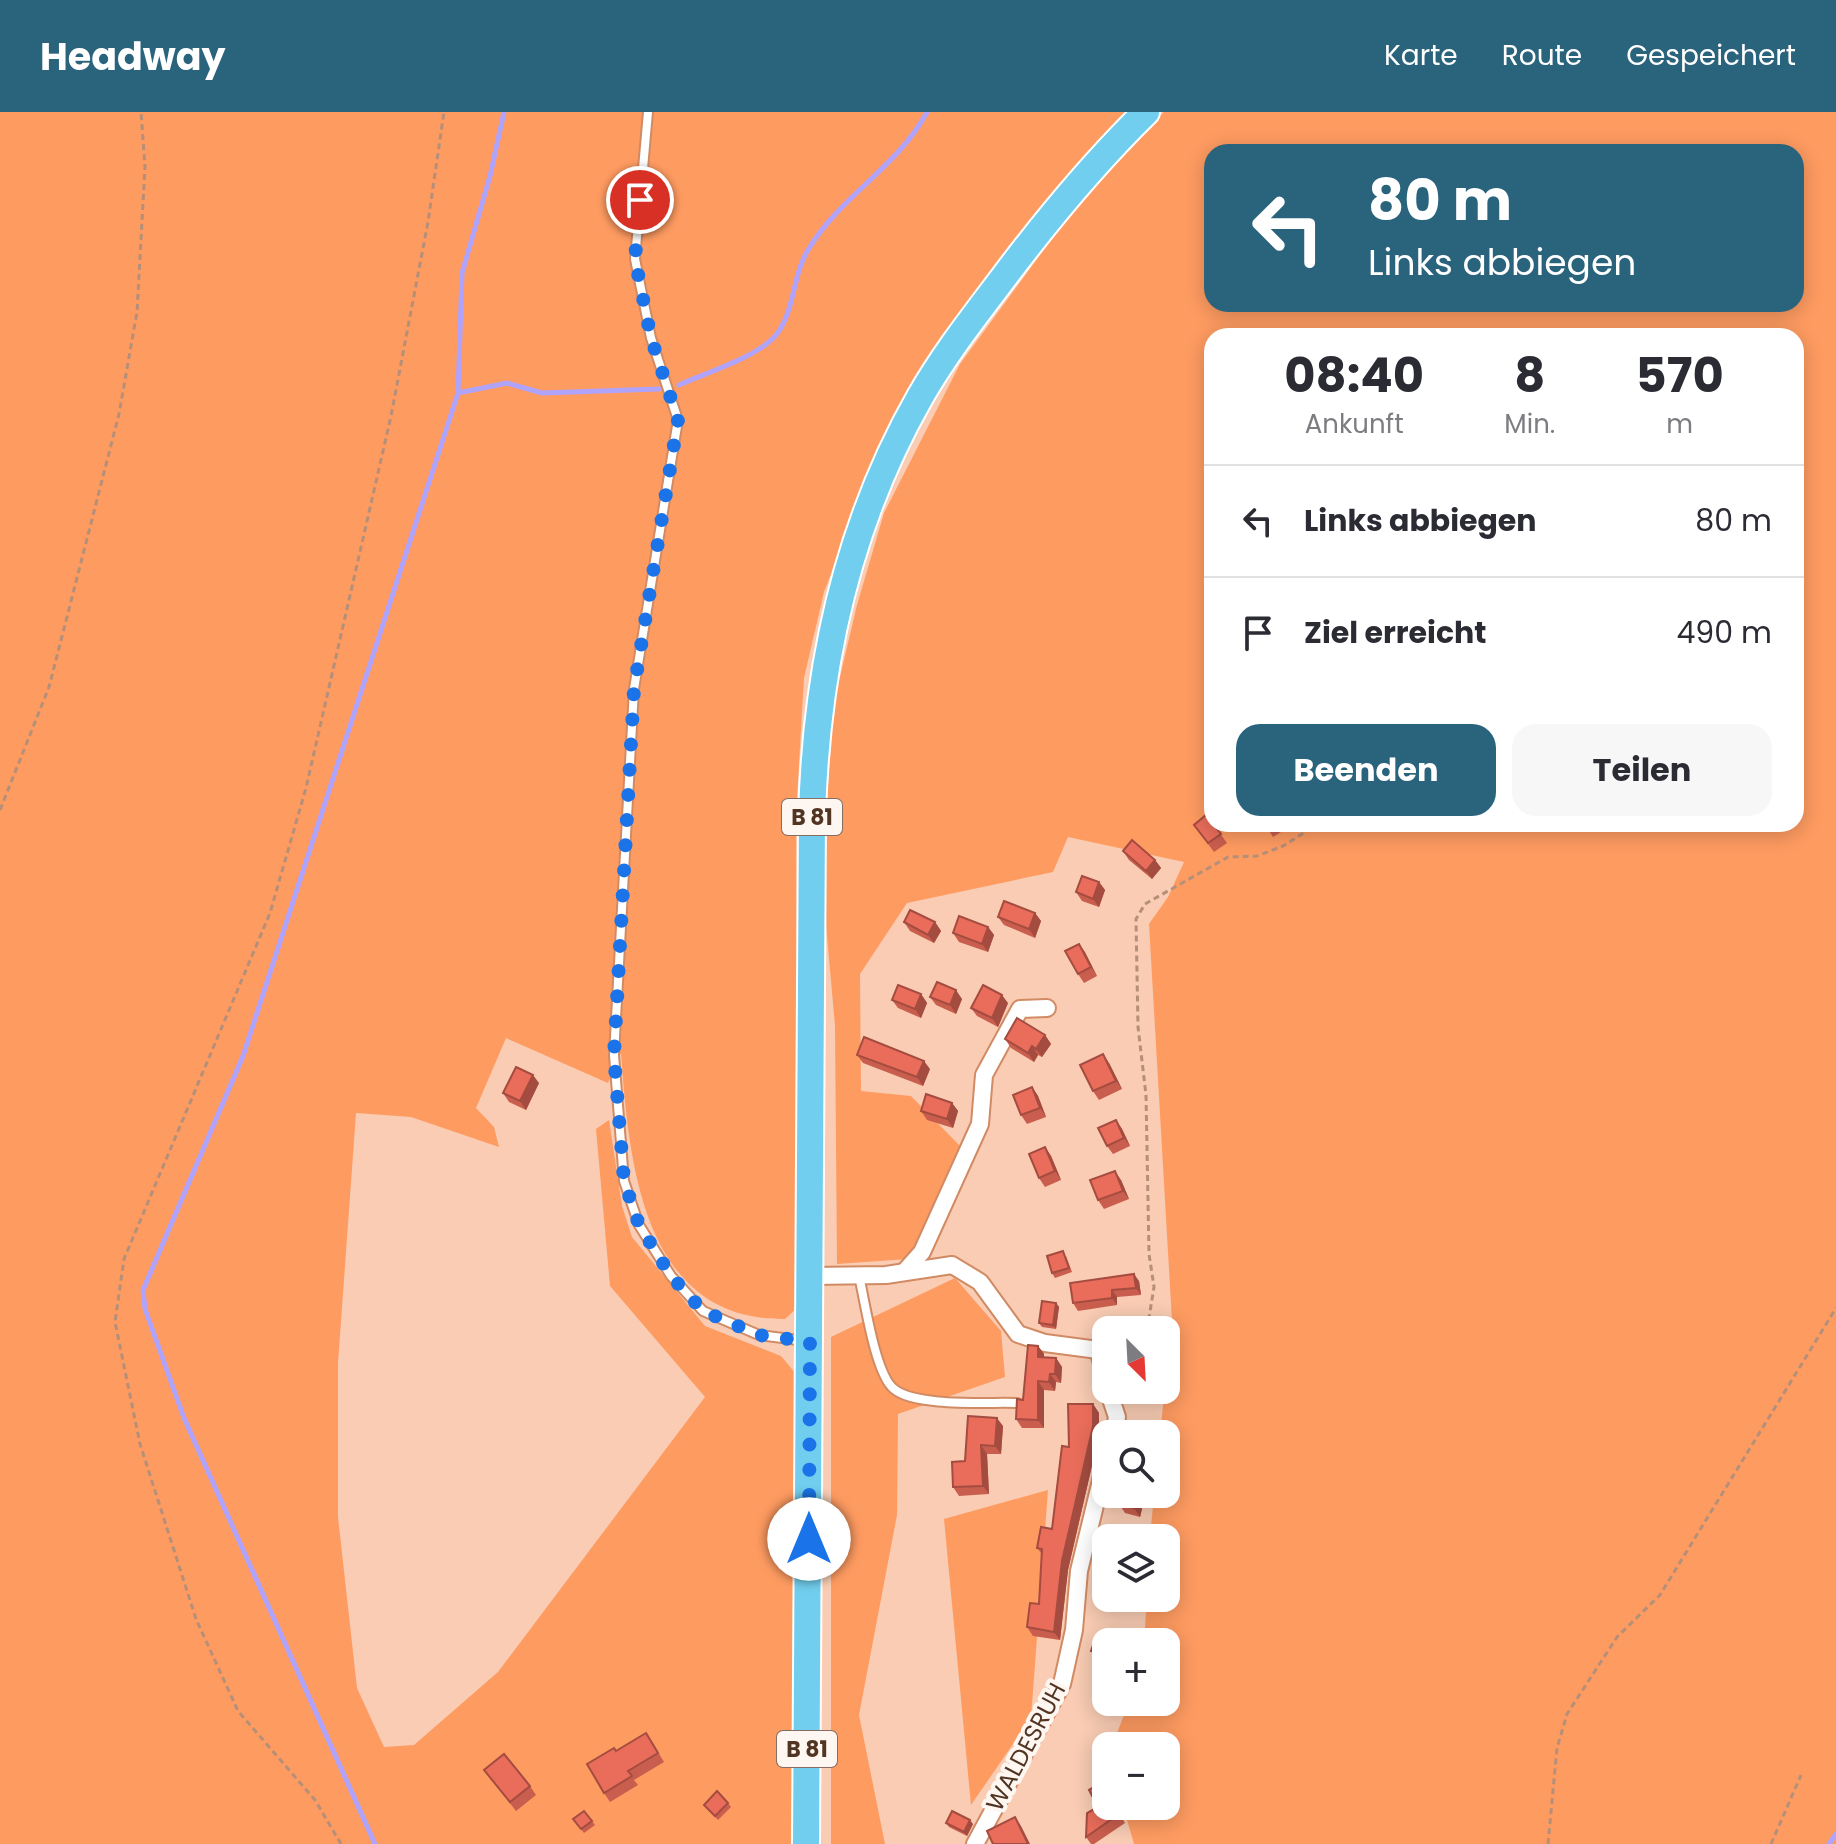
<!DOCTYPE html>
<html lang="de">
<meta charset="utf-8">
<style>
body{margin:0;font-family:Poppins,sans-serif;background:#f7f7f7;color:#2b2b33;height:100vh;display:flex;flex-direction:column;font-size:30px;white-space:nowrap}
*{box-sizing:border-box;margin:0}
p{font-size:26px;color:#7c7c81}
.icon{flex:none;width:44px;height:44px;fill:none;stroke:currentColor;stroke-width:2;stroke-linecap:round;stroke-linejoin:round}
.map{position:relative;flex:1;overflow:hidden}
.drawer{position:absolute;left:1204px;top:216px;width:600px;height:504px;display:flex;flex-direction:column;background:#fff;border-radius:24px;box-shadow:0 4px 20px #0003}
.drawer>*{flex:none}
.guide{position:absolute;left:1204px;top:32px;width:600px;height:168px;border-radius:24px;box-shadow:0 4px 20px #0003;background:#29637c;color:#fff;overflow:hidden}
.needle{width:52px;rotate:156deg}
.fabs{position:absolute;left:1092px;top:1204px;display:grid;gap:16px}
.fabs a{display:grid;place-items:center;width:88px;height:88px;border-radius:16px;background:#fff;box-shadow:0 4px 20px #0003;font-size:40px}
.pin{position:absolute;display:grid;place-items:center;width:68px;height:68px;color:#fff;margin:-34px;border:4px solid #fff;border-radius:50%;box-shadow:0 2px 8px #0007}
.me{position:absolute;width:88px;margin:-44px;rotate:0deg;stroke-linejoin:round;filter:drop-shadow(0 0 6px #0008)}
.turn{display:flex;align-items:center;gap:28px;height:168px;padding:0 32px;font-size:36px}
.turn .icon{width:104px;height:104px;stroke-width:2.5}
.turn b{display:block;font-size:56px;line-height:68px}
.eta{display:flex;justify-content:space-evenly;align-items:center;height:136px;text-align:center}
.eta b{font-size:48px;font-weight:700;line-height:56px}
.primary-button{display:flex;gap:16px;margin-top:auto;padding:16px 32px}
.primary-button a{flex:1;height:92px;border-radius:24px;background:#29637c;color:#fff;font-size:32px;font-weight:700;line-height:92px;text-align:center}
.primary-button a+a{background:#f7f7f7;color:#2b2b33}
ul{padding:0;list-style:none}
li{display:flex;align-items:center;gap:24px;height:112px;padding:0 32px;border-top:2px solid #e1e1e2}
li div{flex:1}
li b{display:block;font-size:30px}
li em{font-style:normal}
header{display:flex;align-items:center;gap:48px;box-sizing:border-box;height:112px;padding:0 40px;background:#29637c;color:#fff}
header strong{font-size:38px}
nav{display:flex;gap:44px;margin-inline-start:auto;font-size:28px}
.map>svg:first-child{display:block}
.green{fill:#fe9b61;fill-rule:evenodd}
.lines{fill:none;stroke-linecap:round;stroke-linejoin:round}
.stream{stroke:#b0a3fc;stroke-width:5}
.service-casing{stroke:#d18b64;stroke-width:12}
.minor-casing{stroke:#d18b64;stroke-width:20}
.primary-casing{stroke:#fff;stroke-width:30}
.path{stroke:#b68f79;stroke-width:3;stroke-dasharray:6 4;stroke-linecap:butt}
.service{stroke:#fff;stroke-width:8}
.minor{stroke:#fff;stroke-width:16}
.primary{stroke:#72ceee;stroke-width:26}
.wall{fill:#c95e4e}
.shaded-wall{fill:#a44c40}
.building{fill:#ea6d5b;stroke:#a44c40;stroke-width:2}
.route{stroke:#1a73e8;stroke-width:14;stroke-dasharray:0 25.2}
.labels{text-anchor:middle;stroke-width:8;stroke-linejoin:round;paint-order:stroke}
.shield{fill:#fdf6f1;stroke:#856e61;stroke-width:2}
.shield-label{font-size:22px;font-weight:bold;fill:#523423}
.street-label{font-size:24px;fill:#523423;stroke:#fdf6f1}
</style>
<header>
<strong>Headway</strong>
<nav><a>Karte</a><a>Route</a><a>Gespeichert</a></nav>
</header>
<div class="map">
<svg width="1836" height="1732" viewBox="0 0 1836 1732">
<rect width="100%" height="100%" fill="#f9ccb3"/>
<g class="green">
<path d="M0 0H1128L1077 54 998 148 929 246 886 319 824 480 804 566 796 704 799 1194 785 1207C642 1209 629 1049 621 941L608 971 506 926 476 996 494 1015 499 1035 411 1005 356 1001 338 1251V1405L357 1576 384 1635 414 1633 498 1560 705 1285 610 1174 596 1017 609 1008 622 1094 632 1125 705 1214 781 1244 801 1268 794 1732H0Z"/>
<path d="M1164 0H1836V1732H1134L1123 1694H1166V1634H1112L1129 1590H1166V1530H1144L1147 1486H1166V1426H1150L1154 1382H1166V1322H1160L1172 1209 1149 812 1168 785 1184 750 1068 725 1053 760 907 791 860 862 861 979 911 984 961 1035 908 1147 837 1152 835 914 825 801 826 699 834 590 857 493 884 401 960 252 1095 68ZM1212 40H1796V192H1212ZM1212 224H1796V712H1212Z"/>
<polygon points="955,1166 1001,1219 1005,1265 898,1302 897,1403 859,1603 885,1732 831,1732 831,1225"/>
<polygon points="1048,1378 1031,1606 971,1693 944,1407"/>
</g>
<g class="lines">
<g class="stream">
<path d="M679 273C705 261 758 245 776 223 795 199 792 164 808 138 839 85 897 56 927 0"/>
<polyline points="458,281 507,271 542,281 659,277"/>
<polyline points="375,1732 184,1306 145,1197 143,1178 243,944 458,281 462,161 490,64 504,0"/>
<polyline points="1829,1732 1836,1722"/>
</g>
<g class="service-casing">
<g id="service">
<polyline points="648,0 635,147 651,226 678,308 634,577 614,943 624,1069 639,1113 671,1164 703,1199 759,1223 806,1229"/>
<path d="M859 1164C865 1189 875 1262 894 1277 916 1295 987 1290 1017 1291"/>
</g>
</g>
<g class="minor-casing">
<g id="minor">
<polyline points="906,1158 922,1140 980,1012 984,963 1020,897 1047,896"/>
<polyline points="811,1164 886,1163 952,1153 980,1170 1018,1222 1045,1231 1098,1238 1106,1264"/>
<polyline points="1108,1278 1117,1305 1114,1322"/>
<polyline points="975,1732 1062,1572 1074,1518 1079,1459 1106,1348"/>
</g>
</g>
<g class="primary-casing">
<path id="primary" d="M806 1732 812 704C816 557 847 413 920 285 945 241 977 201 1007 161 1050 104 1095 50 1146 0"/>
</g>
<g class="path">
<polyline points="0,698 49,575 119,302 137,200 145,55 141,0"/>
<polyline points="1147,1218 1154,1175 1149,1142 1146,983 1138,915 1136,807 1145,792 1228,745 1257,744 1283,734 1318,712"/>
<polyline points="341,1732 315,1688 238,1599 196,1507 140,1332 115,1210 124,1147 270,801 306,676 391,304 428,110 444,0"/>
<polyline points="1548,1732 1557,1636 1567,1602 1617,1525 1660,1483 1836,1196"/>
<polyline points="1771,1732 1801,1663"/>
</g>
<use href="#service" class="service"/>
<use href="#minor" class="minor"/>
<use href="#primary" class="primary"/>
</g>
<g class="wall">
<polygon points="1213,712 1227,731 1214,740 1194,713"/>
<polygon points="1265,712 1294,712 1273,725"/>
<polygon points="1123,739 1155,748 1161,756 1152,767 1129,748"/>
<polygon points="1099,770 1105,778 1099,795 1082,789 1076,780"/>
<polygon points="1035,801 1041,809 1035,826 1004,813 998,805"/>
<polygon points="904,810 935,810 941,819 934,831 910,819"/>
<polygon points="988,815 994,823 988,840 959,830 953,821"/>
<polygon points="1079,832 1097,864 1084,871 1078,862"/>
<polygon points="921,882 927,891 921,906 898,896 892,888"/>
<polygon points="930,885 962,887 956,902 936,893"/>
<polygon points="1008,891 998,915 977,904 971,896"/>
<polygon points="1045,923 1051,932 1042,945 1038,943 1034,950 1011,936 1005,927"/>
<polygon points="857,943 930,957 923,974 863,951"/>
<polygon points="1109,951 1122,977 1099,988 1093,979"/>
<polygon points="539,971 526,998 509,990 503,981"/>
<polygon points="1032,975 1038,984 1046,1005 1027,1012 1021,1003"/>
<polygon points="952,991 958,999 953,1016 927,1008 921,999"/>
<polygon points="1116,1008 1122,1017 1130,1034 1113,1042 1107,1034"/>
<polygon points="1045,1035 1051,1044 1061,1068 1045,1075 1039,1066"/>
<polygon points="1121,1068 1129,1087 1104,1097 1098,1088"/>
<polygon points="1066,1144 1072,1160 1055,1166 1052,1161"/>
<polygon points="1139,1169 1141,1183 1117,1185 1117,1193 1078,1199 1073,1191"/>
<polygon points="1056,1191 1059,1195 1056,1217 1042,1215 1039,1211"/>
<polygon points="1038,1234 1044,1242 1044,1245 1056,1246 1062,1255 1061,1271 1056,1270 1055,1279 1044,1278 1044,1316 1022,1316 1016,1307"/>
<polygon points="1132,1278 1161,1278 1160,1289 1138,1287"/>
<polygon points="1093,1292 1099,1301 1099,1323 1068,1458 1060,1528 1033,1524 1027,1515 1039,1492 1042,1442 1037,1436 1052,1417 1069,1335"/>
<polygon points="968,1304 1003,1314 1001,1342 987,1342 989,1382 959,1384 953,1375 965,1349"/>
<polygon points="1121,1382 1139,1382 1144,1388 1140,1405 1125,1401 1119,1392"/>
<polygon points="1106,1530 1106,1551 1097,1548 1091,1539"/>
<polygon points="652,1630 664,1650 634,1668 638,1673 610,1690 604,1681 616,1639"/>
<polygon points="484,1658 530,1674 536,1683 516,1699"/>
<polygon points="728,1691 731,1695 718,1708 704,1693"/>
<polygon points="1115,1694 1125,1711 1094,1732 1091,1732 1086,1725 1098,1695"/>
<polygon points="584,1699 595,1713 584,1721 573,1707"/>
<polygon points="946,1711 973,1712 967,1724 949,1715"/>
</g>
<g class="shaded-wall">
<polygon points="1155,748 1161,756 1152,767 1146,759"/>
<polygon points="1099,770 1105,778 1099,795 1093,787"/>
<polygon points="1035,801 1041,809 1035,826 1029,817"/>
<polygon points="935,810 941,819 934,831 928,823"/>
<polygon points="988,815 994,823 988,840 982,832"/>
<polygon points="1079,832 1085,840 1097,864 1091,855"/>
<polygon points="956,878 962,887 956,902 950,893"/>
<polygon points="921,882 927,891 921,906 915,897"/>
<polygon points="1002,883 1008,891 998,915 992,906"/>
<polygon points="1045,923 1051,932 1042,945 1036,937"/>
<polygon points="1032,934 1038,943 1034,950 1028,941"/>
<polygon points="1103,942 1109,951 1122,977 1116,969"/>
<polygon points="924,949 930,957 923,974 917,965"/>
<polygon points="533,963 539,971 526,998 520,989"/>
<polygon points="1032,975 1038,984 1046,1005 1040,996"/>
<polygon points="952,991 958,999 953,1016 947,1007"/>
<polygon points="1116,1008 1122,1017 1130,1034 1124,1026"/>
<polygon points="1045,1035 1051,1044 1061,1068 1055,1059"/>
<polygon points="1115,1059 1121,1068 1129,1087 1123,1079"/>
<polygon points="1134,1162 1139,1169 1141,1183 1136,1176"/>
<polygon points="1112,1178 1117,1185 1117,1193 1112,1186"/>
<polygon points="1056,1191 1059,1195 1056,1217 1053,1213"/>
<polygon points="1038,1234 1044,1242 1044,1253 1038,1245"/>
<polygon points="1056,1246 1062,1255 1061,1271 1055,1262"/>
<polygon points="1050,1262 1056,1270 1055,1279 1049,1270"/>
<polygon points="1038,1269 1044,1278 1044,1316 1038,1308"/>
<polygon points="1154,1278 1161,1278 1160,1289 1154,1281"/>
<polygon points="1093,1292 1099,1301 1099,1323 1068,1458 1060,1528 1054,1520 1062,1449"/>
<polygon points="997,1306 1003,1314 1001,1342 995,1334"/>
<polygon points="981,1333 987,1342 989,1382 983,1374"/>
<polygon points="1137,1382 1139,1382 1144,1388 1140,1405 1134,1396"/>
<polygon points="1015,1705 1021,1714 1030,1732 1028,1732"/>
<polygon points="970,1708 973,1712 967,1724 964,1720"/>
</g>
<g class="building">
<polygon points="1206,703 1221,722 1208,731 1194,713"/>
<polygon points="1265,712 1274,712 1267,716"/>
<polygon points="1132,728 1155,748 1146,759 1123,739"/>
<polygon points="1082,764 1099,770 1093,787 1076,780"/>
<polygon points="1004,789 1035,801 1029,817 998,805"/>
<polygon points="910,798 935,810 928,823 904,810"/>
<polygon points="959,804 988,815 982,832 953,821"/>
<polygon points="1079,832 1091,855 1078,862 1065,839"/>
<polygon points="937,870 956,878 950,893 930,885"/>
<polygon points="898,873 921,882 915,897 892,888"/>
<polygon points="983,873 1002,883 992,906 971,896"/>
<polygon points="1017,906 1045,923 1036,937 1032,934 1028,941 1005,927"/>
<polygon points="864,925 924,949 917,965 857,943"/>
<polygon points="1103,942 1116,969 1093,979 1080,953"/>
<polygon points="516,955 533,963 520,989 503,981"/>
<polygon points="1032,975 1040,996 1021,1003 1013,983"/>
<polygon points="926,982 952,991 947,1007 921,999"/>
<polygon points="1116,1008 1124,1026 1107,1034 1098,1016"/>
<polygon points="1045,1035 1055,1059 1039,1066 1029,1042"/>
<polygon points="1115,1059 1123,1079 1098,1088 1090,1068"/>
<polygon points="1063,1139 1069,1156 1052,1161 1047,1144"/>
<polygon points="1134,1162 1136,1176 1112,1178 1112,1186 1073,1191 1070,1171"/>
<polygon points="1042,1189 1056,1191 1053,1213 1039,1211"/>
<polygon points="1028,1233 1038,1234 1038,1245 1056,1246 1055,1262 1050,1262 1049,1270 1038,1269 1038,1308 1016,1307 1017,1287 1023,1288"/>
<polygon points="1132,1278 1154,1278 1154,1281"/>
<polygon points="1068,1292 1093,1292 1093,1314 1062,1449 1054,1520 1027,1515 1030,1491 1039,1492 1042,1437 1037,1436 1041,1415 1052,1417 1062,1334 1069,1335"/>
<polygon points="968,1304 997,1306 995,1334 981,1333 983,1374 953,1375 952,1350 965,1349"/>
<polygon points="1121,1382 1137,1382 1134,1396 1119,1392"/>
<polygon points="1096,1525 1110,1530 1106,1530 1106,1545 1091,1539"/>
<polygon points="646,1621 658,1641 628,1659 632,1664 604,1681 587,1652 614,1636 616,1639"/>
<polygon points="504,1642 530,1674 510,1690 484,1658"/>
<polygon points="1101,1671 1106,1680 1106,1694 1114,1694 1119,1702 1086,1725 1087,1701 1098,1695 1089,1678"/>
<polygon points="717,1679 728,1691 715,1704 704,1693"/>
<polygon points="584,1699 592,1709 581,1717 573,1707"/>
<polygon points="952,1699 970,1708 964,1720 946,1711"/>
<polygon points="1015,1705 1028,1732 993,1732 987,1719"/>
</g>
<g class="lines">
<polyline class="route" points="640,88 635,147 651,226 678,308 634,577 614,943 624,1069 639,1113 671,1164 703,1199 759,1223 810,1230 809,1427"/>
</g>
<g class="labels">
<g class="shield">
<rect x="782" y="687" width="60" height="36" rx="6"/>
<rect x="777" y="1619" width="60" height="36" rx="6"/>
</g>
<g class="shield-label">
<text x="812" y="713">B 81</text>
<text x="807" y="1645">B 81</text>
</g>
<g class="street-label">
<text transform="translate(1026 1635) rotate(-62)" y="8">WALDESRUH</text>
</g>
</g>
</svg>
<div class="fabs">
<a><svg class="needle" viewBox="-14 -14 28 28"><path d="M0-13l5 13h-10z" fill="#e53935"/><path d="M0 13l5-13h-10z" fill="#7c7c81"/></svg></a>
<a><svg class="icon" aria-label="search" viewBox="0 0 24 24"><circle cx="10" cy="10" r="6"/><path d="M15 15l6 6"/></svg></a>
<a><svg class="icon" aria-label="layers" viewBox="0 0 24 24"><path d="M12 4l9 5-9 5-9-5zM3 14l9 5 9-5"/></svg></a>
<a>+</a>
<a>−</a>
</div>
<div class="pin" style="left:640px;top:88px;background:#d93025"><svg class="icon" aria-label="arrive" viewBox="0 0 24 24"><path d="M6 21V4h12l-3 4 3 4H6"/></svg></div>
<svg class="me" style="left:809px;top:1427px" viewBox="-20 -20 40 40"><circle r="19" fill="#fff"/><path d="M0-13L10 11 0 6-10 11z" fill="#1a73e8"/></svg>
<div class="guide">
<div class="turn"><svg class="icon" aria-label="left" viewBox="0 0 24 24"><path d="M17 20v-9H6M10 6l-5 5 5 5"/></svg><div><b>80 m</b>Links abbiegen</div></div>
</div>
<section class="drawer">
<div class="eta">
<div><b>08:40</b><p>Ankunft</p></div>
<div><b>8</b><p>Min.</p></div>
<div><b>570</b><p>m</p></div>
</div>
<ul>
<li><svg class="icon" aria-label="left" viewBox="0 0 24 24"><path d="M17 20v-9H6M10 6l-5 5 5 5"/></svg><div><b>Links abbiegen</b></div><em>80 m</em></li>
<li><svg class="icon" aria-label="arrive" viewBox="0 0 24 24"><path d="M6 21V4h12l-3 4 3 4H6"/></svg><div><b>Ziel erreicht</b></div><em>490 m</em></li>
</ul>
<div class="primary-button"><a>Beenden</a><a>Teilen</a></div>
</section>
</div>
